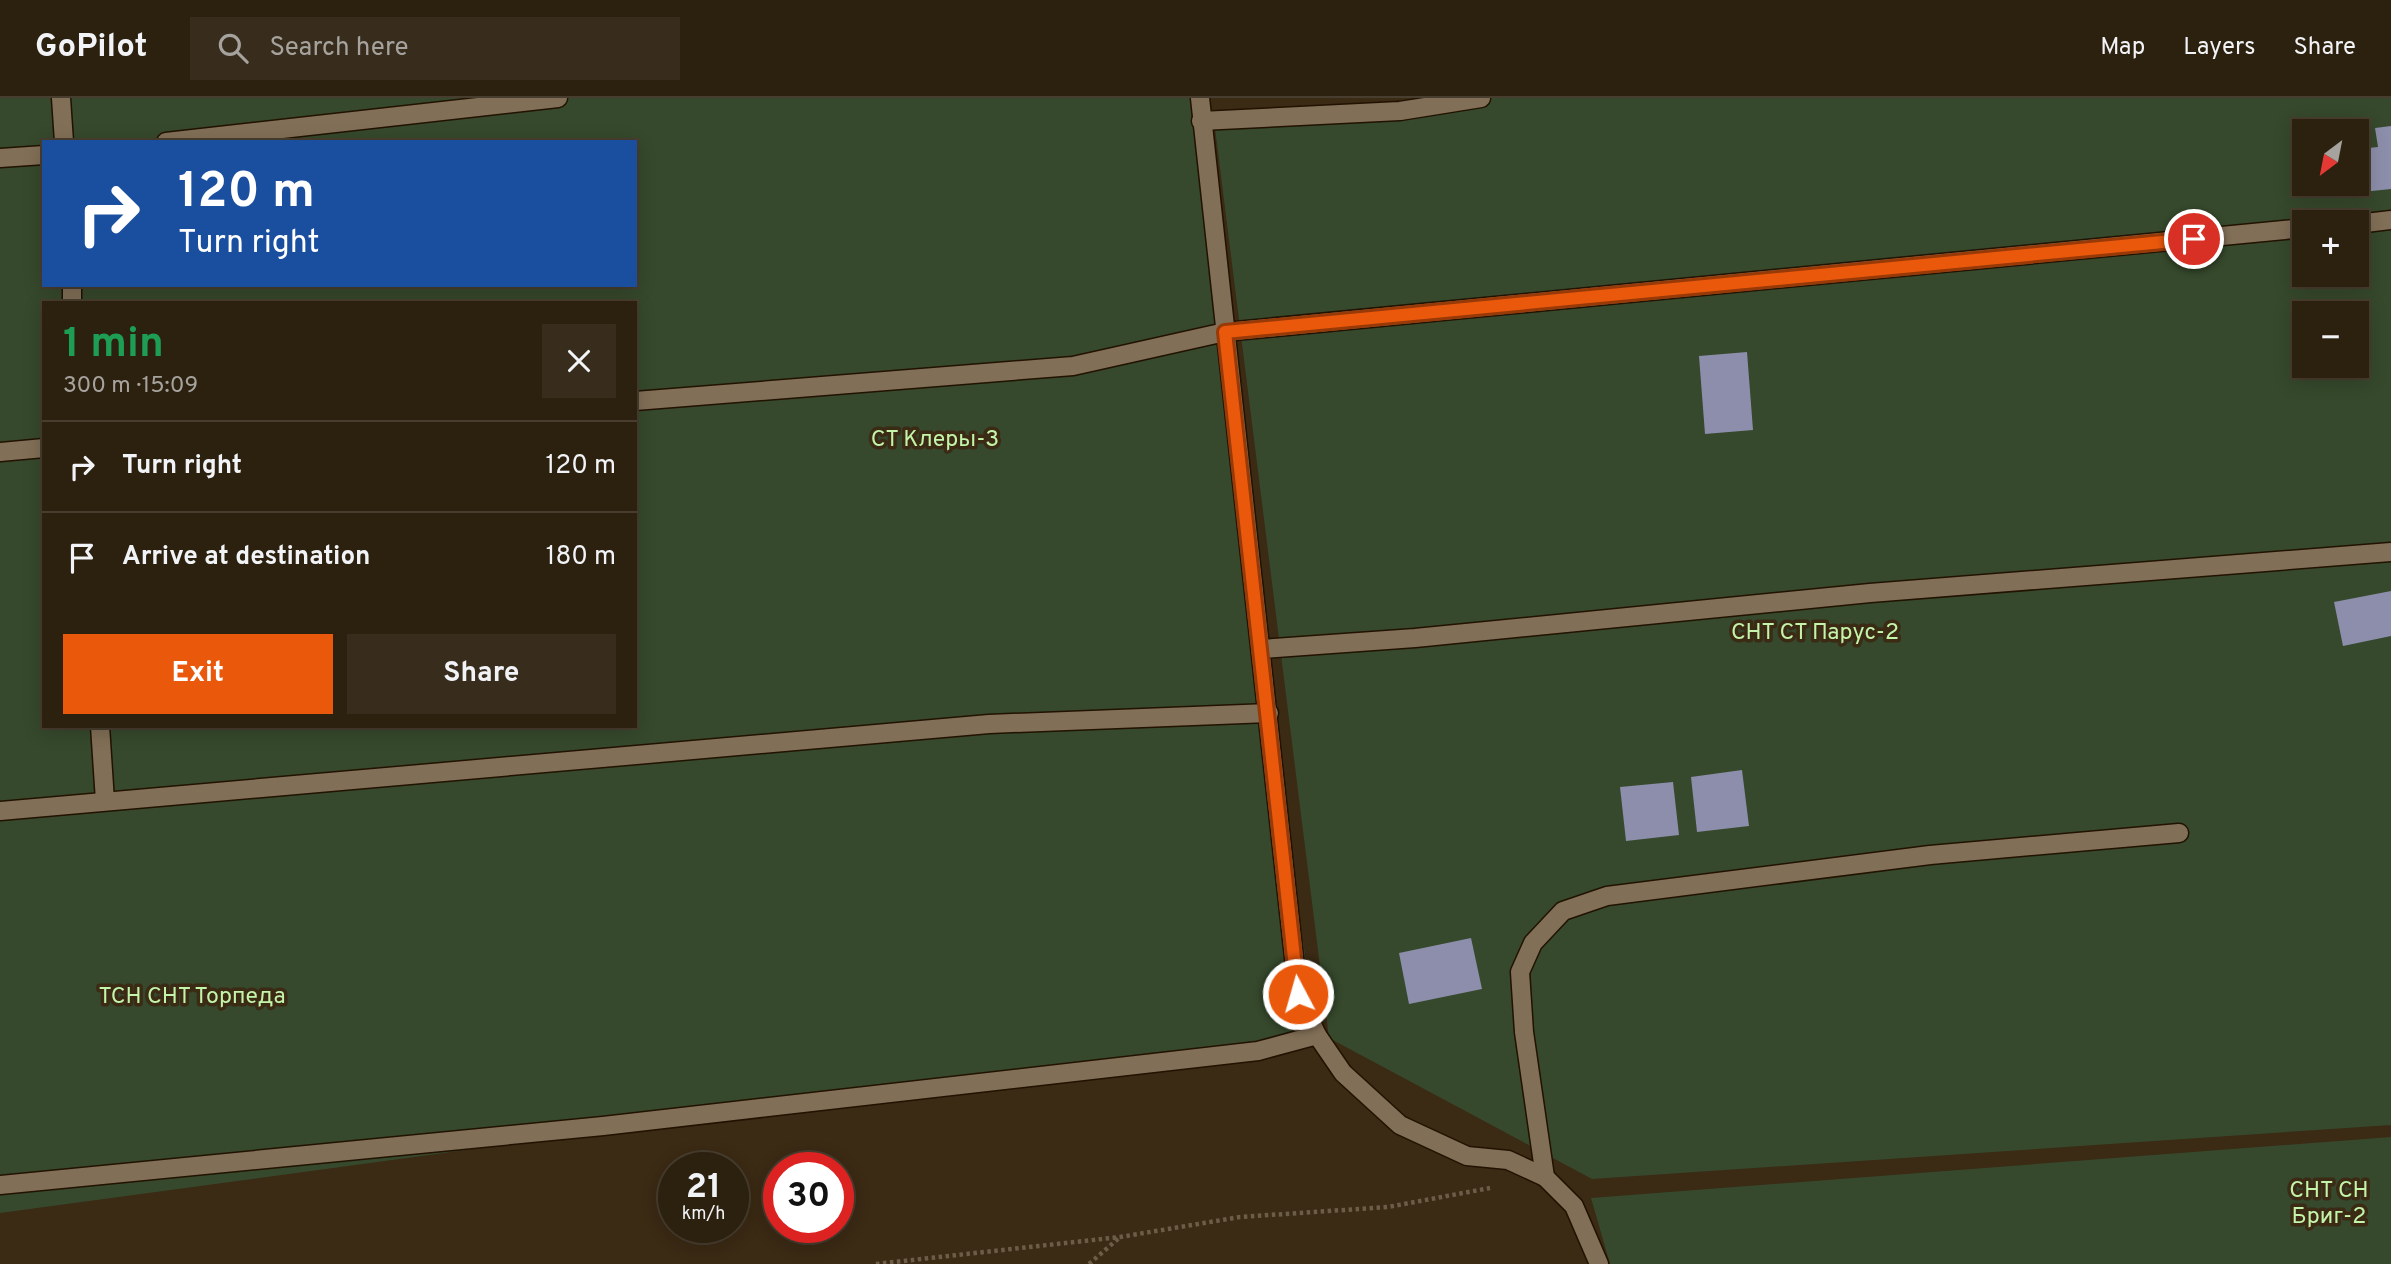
<!DOCTYPE html>
<meta charset="utf-8">
<style>
body{margin:0;font-family:Overpass,sans-serif;background:#382d1d;color:#f1f3f6;height:100vh;display:flex;flex-direction:column;font-size:26px;white-space:nowrap}
*{box-sizing:border-box;margin:0}
p{font-size:23px;color:#a6a39e}
.icon{flex:none;width:38px;height:38px;fill:none;stroke:currentColor;stroke-width:2;stroke-linecap:round;stroke-linejoin:round}
.map{position:relative;flex:1;overflow:hidden}
.details{position:absolute;left:42px;top:203px;width:595px;height:427px;display:flex;flex-direction:column;background:#2c200f;border-radius:0px;box-shadow:0 4px 18px #0003,0 0 0 2px #483e2f}
.details>*{flex:none}
.banner{position:absolute;left:42px;top:42px;width:595px;height:147px;border-radius:0px;box-shadow:0 4px 18px #0003,0 0 0 2px #483e2f;background:#1a4fa0;color:#fff;overflow:hidden}
.needle{width:46px;rotate:212deg}
.fabs{position:absolute;left:2292px;top:21px;display:grid;gap:14px}
.fabs a{display:grid;place-items:center;width:77px;height:77px;border-radius:0px;background:#2c200f;box-shadow:0 4px 18px #0003,0 0 0 2px #483e2f;font-size:35px}
.speed{position:absolute;left:658px;top:1054px;display:flex;gap:14px;font-size:35px;font-weight:700;text-align:center}
.speed>*{display:grid;place-content:center;width:91px;height:91px;border-radius:50%;background:#2c200f;box-shadow:0 4px 18px #0003,0 0 0 2px #483e2f;line-height:1}
.speed small{font-size:18px;font-weight:400}
.speed .limit{border:10px solid #d22;background:#fff;color:#111}
.pin{position:absolute;display:grid;place-items:center;width:60px;height:60px;color:#fff;margin:-30px;border:4px solid #fff;border-radius:50%;box-shadow:0 2px 7px #0007}
.me{position:absolute;width:77px;margin:-38px;rotate:354deg;stroke-linejoin:round;filter:drop-shadow(0 0 5px #0008)}
.turn{display:flex;align-items:center;gap:24px;height:147px;padding:0 21px;font-size:32px}
.turn .icon{width:91px;height:91px;stroke-width:2.5}
.turn b{display:block;font-size:49px;line-height:60px}
.round{display:grid;place-items:center;flex:none;width:74px;height:74px;border-radius:0px;background:#382d1d}
.summary{display:flex;align-items:center;justify-content:space-between;height:119px;padding:0 21px}
h1{font-size:42px;font-weight:700;line-height:52px;color:#1e9e55}
.button{display:flex;gap:14px;margin-top:auto;padding:14px 21px}
.button a{flex:1;height:80px;border-radius:0px;background:#ea580c;color:#fff;font-size:28px;font-weight:700;line-height:80px;text-align:center}
.button a+a{background:#382d1d;color:#f1f3f6}
ul{padding:0;list-style:none}
li{display:flex;align-items:center;gap:21px;height:91px;padding:0 21px;border-top:2px solid #483e2f}
li div{flex:1}
li b{display:block;font-size:26px}
li em{font-style:normal}
header{display:flex;align-items:center;gap:42px;box-sizing:border-box;height:98px;padding:0 35px;background:#2c200f;border-bottom:2px solid #483e2f}
header strong{font-size:33px}
nav{display:flex;gap:38px;margin-inline-start:auto;font-size:24px}
.search{width:490px;height:63px;background:#382d1d;display:flex;align-items:center;gap:18px;box-sizing:border-box;padding:0 24px;border-radius:0px;color:#a6a39e;font-size:26px}
.map>svg:first-child{display:block}
.green{fill:#36492c;fill-rule:evenodd}
.building{fill:#8d8eab}
.lines{fill:none;stroke-linecap:round;stroke-linejoin:round}
.street-casing{stroke:#221200;stroke-width:21}
.path{stroke:#6c5d49;stroke-width:4.5;stroke-dasharray:3.5 3.5;stroke-linecap:butt}
.street{stroke:#826f57;stroke-width:18}
.route-casing{stroke:#983908;stroke-width:18}
.route{stroke:#ea580c;stroke-width:12}
.labels{text-anchor:middle;stroke-width:7;stroke-linejoin:round;paint-order:stroke}
.park-label{font-size:23px;fill:#c3f4a9;stroke:#3b2a14}
</style>
<header>
<strong>GoPilot</strong>
<div class="search"><svg class="icon" aria-label="search" viewBox="0 0 24 24"><circle cx="10" cy="10" r="6"/><path d="M15 15l6 6"/></svg>Search here</div>
<nav><a>Map</a><a>Layers</a><a>Share</a></nav>
</header>
<div class="map">
<svg width="2391" height="1166" viewBox="0 0 2391 1166">
<rect width="100%" height="100%" fill="#3b2a14"/>
<g class="green">
<path d="M0 0H1203L1269 615 1317 937 0 1115ZM44 44H635V187H44ZM44 205H635V628H44Z"/>
<path d="M1492 0H2391V1027L1592 1081 1329 940 1213 14ZM2305 33H2357V86H2305ZM2305 124H2357V177H2305ZM2305 215H2357V268H2305Z"/>
<polygon points="2391,1039 2391,1166 1610,1166 1591,1100"/>
</g>
<g class="building">
<polygon points="2391,28 2391,91 2362,94 2358,51 2378,49 2375,30"/>
<polygon points="1747,254 1753,332 1705,336 1699,258"/>
<polygon points="2391,493 2391,538 2343,548 2334,504"/>
<polygon points="1742,672 1749,728 1697,734 1691,679"/>
<polygon points="1673,684 1679,737 1626,743 1620,689"/>
<polygon points="1471,840 1482,891 1409,906 1399,855"/>
</g>
<g class="lines">
<g class="street-casing">
<g id="street">
<polyline points="61,0 64,44"/>
<polyline points="1200,0 1298,896 1317,937 1343,975 1400,1027 1467,1058 1508,1062 1545,1079 1574,1108 1599,1166"/>
<polyline points="1201,23 1400,13 1481,0"/>
<polyline points="166,44 558,0"/>
<polyline points="0,60 44,57"/>
<polyline points="2357,126 2391,122"/>
<polyline points="72,187 72,205"/>
<polyline points="635,303 1073,268 1225,234 2305,130"/>
<polyline points="0,354 44,350"/>
<polyline points="1261,551 1415,540 1870,495 2391,454"/>
<polyline points="100,628 105,703"/>
<polyline points="0,713 989,626 1269,615"/>
<polyline points="1545,1079 1524,934 1520,874 1533,845 1563,813 1607,798 1930,757 2179,735"/>
<polyline points="0,1087 603,1028 1258,953 1317,937"/>
</g>
</g>
<g class="path">
<polyline points="876,1166 1120,1139 1240,1119 1388,1109 1490,1090"/>
<polyline points="1089,1166 1119,1140"/>
</g>
<use href="#street" class="street"/>
</g>
<g class="lines">
<g class="route-casing">
<polyline id="route" points="1298,896 1225,234 2194,141"/>
</g>
<use href="#route" class="route"/>
</g>
<g class="labels">
<g class="park-label">
<text x="935" y="348">СТ Клеры-3</text>
<text x="1815" y="541">СНТ СТ Парус-2</text>
<text x="192" y="905">ТСН СНТ Торпеда</text>
<text x="2329" y="1099">СНТ СН<tspan x="2329" dy="26">Бриг-2</tspan></text>
</g>
</g>
</svg>
<div class="fabs">
<a><svg class="needle" viewBox="-14 -14 28 28"><path d="M0-13l5 13h-10z" fill="#e53935"/><path d="M0 13l5-13h-10z" fill="#a6a39e"/></svg></a>
<a>+</a>
<a>−</a>
</div>
<div class="speed"><div>21<small>km/h</small></div><div class="limit">30</div></div>
<div class="pin" style="left:2194px;top:141px;background:#d93025"><svg class="icon" aria-label="arrive" viewBox="0 0 24 24"><path d="M6 21V4h12l-3 4 3 4H6"/></svg></div>
<svg class="me" style="left:1298px;top:896px" viewBox="-20 -20 40 40"><circle r="17" fill="#ea580c" stroke="#fff" stroke-width="3"/><path d="M0-11L8 9 0 5-8 9z" fill="#fff"/></svg>
<div class="banner">
<div class="turn"><svg class="icon" aria-label="right" viewBox="0 0 24 24"><path d="M7 20v-9h11M14 6l5 5-5 5"/></svg><div><b>120 m</b>Turn right</div></div>
</div>
<section class="details">
<div class="summary"><div><h1>1 min</h1><p>300 m · 15:09</p></div><a class="round"><svg class="icon" aria-label="close" viewBox="0 0 24 24"><path d="M6 6l12 12M18 6L6 18"/></svg></a></div>
<ul>
<li><svg class="icon" aria-label="right" viewBox="0 0 24 24"><path d="M7 20v-9h11M14 6l5 5-5 5"/></svg><div><b>Turn right</b></div><em>120 m</em></li>
<li><svg class="icon" aria-label="arrive" viewBox="0 0 24 24"><path d="M6 21V4h12l-3 4 3 4H6"/></svg><div><b>Arrive at destination</b></div><em>180 m</em></li>
</ul>
<div class="button"><a>Exit</a><a>Share</a></div>
</section>
</div>
